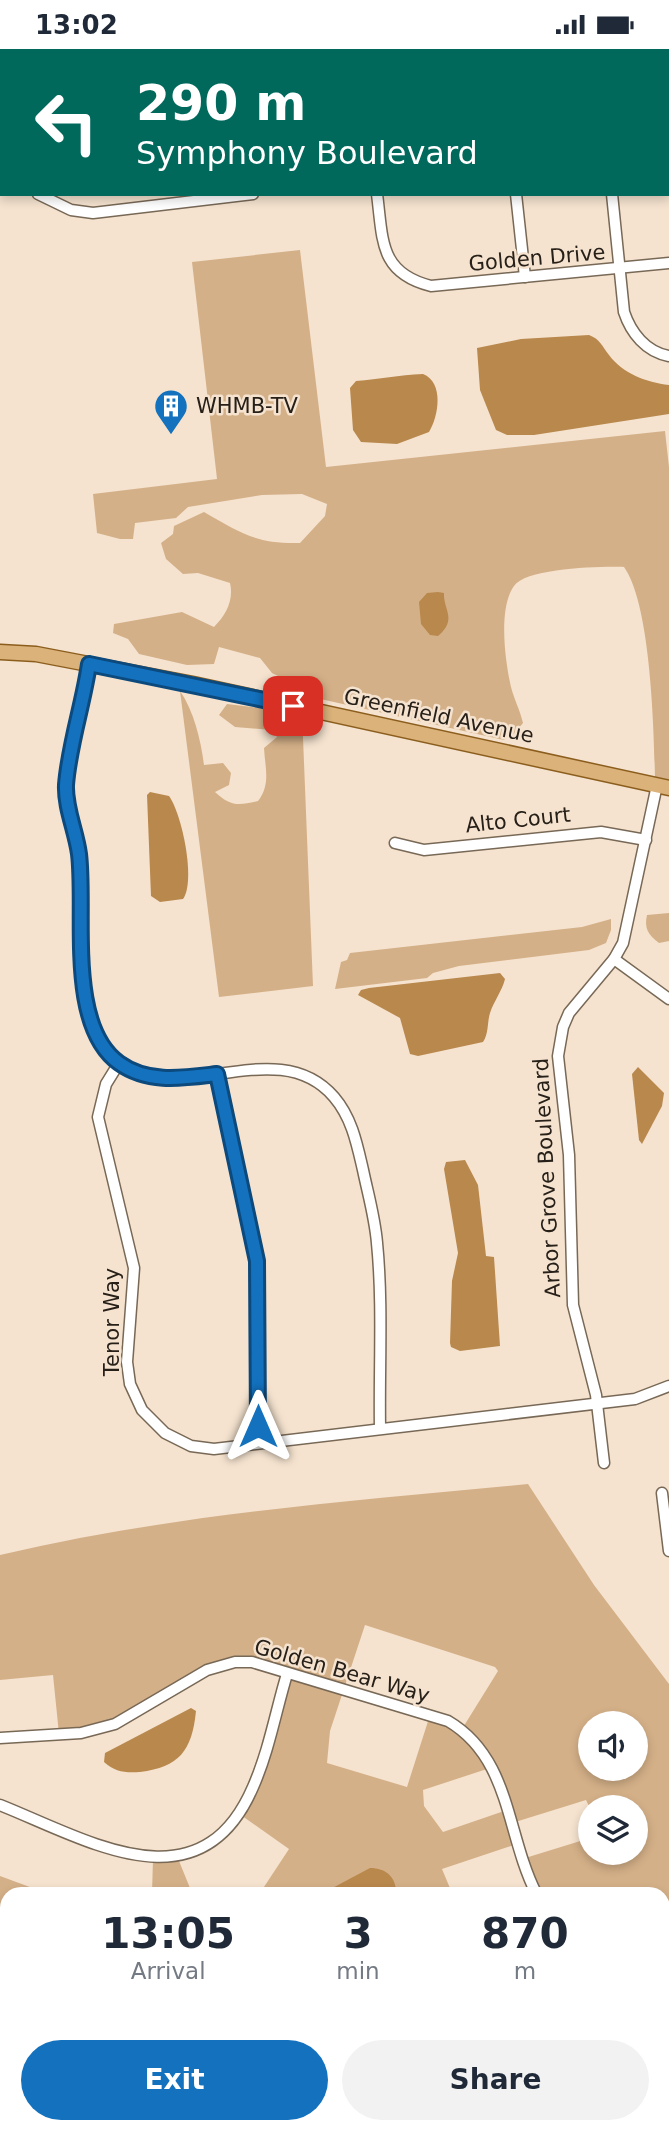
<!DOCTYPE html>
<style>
body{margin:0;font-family:"DejaVu Sans",sans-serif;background:#f2f2f3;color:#1f2937;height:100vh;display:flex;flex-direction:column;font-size:26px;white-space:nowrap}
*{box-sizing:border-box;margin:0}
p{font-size:23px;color:#747a83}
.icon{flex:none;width:38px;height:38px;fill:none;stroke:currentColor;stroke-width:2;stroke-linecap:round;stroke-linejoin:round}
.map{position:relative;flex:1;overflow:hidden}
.drawer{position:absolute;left:0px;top:1838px;width:670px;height:247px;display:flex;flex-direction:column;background:#fff;border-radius:21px 21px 0 0;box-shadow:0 4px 10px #0003}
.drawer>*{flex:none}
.guide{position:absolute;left:0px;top:0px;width:670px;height:147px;box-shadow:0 4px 10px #0003;background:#00695c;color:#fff;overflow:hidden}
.controls{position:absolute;left:578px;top:1662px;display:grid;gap:14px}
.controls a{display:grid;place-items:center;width:70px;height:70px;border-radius:50%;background:#fff;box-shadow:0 4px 10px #0003;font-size:35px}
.pin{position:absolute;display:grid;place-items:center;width:60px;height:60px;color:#fff;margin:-30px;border-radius:14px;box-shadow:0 4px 10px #0006}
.me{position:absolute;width:77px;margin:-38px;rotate:0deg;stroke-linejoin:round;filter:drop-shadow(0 0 5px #0008)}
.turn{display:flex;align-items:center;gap:24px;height:147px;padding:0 21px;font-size:32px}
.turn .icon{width:91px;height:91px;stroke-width:2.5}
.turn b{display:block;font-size:49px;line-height:60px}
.eta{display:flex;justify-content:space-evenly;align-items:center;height:119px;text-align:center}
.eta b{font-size:42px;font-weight:800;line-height:49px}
.cta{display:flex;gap:14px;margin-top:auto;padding:14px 21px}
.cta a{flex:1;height:80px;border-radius:42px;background:#1371be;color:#fff;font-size:28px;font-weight:800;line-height:80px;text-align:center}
.cta a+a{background:#f2f2f3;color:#1f2937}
.status{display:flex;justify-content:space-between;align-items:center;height:49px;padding:0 35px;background:#fff;direction:ltr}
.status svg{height:19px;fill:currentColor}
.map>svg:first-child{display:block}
.green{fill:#d4b088;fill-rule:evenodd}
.water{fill:#b9884d}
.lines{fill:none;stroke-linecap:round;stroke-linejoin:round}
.minor-casing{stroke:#786856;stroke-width:13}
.major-casing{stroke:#8c5e1e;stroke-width:17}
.minor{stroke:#fff;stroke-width:10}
.major{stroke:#dab27a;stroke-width:14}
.route-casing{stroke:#0c497c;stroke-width:18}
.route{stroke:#1371be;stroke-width:12}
.labels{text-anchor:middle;stroke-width:5;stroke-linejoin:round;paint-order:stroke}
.street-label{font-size:21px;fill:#272019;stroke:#f5e3cf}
.poi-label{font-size:21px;fill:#272019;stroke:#f5e3cf;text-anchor:start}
</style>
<div class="status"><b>13:02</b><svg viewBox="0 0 49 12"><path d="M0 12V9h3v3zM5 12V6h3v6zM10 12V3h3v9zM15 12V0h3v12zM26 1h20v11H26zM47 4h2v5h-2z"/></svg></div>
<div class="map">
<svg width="669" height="2084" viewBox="0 0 669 2084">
<rect width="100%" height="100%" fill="#f5e3cf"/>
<g class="green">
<path d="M300 201 326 418 665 382 669 418V733L655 730C654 681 651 556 624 518 602 517 526 519 514 537 498 559 505 612 511 638 514 650 520 661 523 674L514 685 504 691 307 647 292 634 272 624 260 609 219 598 214 615 187 616 139 605 128 590 113 584 114 575 182 563 214 578C226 566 234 551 230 534L198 524 183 525 166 510 161 494 173 485 174 477 204 463C241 484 256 495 300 494L325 467 327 455 302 445 262 446 188 458 176 469 135 474 133 490H120L97 484 93 445 217 430 192 213Z"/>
<path d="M180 642C194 662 201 692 204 716L223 714 231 724 229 736 215 743C230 757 238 757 258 752 271 735 265 719 264 699L277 688 273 681 235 678 219 666 227 655 302 664 313 937 219 948Z"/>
<path d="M669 864V892L659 894C648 886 644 879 647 866Z"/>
<polygon points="611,870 611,881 606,894 589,901 459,917 433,924 427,929 335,940 341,913 347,911 350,904 582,878"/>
<path d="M528 1435 594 1536 669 1635V2058L663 2067V1844H536L522 1810 590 1789V1804H635V1759H590L586 1751 512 1774 517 1795 442 1820 452 1844H260L289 1800 238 1764 287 1625 252 1613 207 1621 115 1675 59 1685 53 1626 0 1631V1506C174 1465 351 1452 528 1435ZM365 1576 495 1618 498 1622 462 1680 430 1666 407 1738 327 1714 330 1682ZM590 1675H635V1720H590ZM493 1718 507 1761 443 1783 424 1757 423 1741Z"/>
<polygon points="177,1807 192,1844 152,1844 153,1810"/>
<polygon points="0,1827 46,1844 7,1844 7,2077 656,2077 651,2084 0,2084"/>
</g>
<g class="water">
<path d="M589 286C600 290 602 297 609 306 623 325 646 333 669 336V365L534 386H507L496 381 480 341 477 299 521 290Z"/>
<path d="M423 325C444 333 439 367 429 383L397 395 361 393 353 381 350 339 356 332C380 330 398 326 423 325Z"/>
<path d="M438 543 444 544C443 561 458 570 438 587L430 586 421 575 419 553 427 544Z"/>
<path d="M150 743 169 747C182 765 196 832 183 850L160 853 151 847 147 746Z"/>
<path d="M500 924 505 930C502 942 494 952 490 964 487 974 489 984 483 993L418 1007 410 1005 400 969 358 946 361 941 369 939Z"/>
<polygon points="638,1018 664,1044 662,1057 642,1095 639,1091 632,1025"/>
<polygon points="465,1111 478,1136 486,1207 494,1208 500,1297 460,1302 451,1298 450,1294 452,1232 458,1204 444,1120 446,1113"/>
<path d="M191 1659 196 1662C192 1702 179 1718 140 1723 125 1724 115 1723 104 1713L105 1704Z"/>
<path d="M370 1819C386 1819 396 1828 396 1844H323Z"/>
<polygon points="0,1944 7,1952 7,2046 0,2046"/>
<polygon points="86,2077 176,2077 177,2084 87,2084"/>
<polygon points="253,2077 398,2077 400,2084 244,2084"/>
</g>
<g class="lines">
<g class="minor-casing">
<g id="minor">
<polyline points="501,0 501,2"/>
<polyline points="597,0 597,2"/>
<polyline points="0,128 2,129"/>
<polyline points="38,145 71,161 93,164 253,145"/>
<path d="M377 145C383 191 379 224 431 237L669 214"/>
<polyline points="516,145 525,228"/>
<path d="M612 145 624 263C631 284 646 303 669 307"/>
<path d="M88 615C83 655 71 695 66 735 64 759 77 783 79 808 86 881 58 1027 169 1029 224 1031 291 998 334 1048 352 1069 357 1095 363 1121 368 1145 375 1169 377 1194 383 1255 379 1318 380 1379"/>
<polyline points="395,794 424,801 601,783 646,791"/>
<polyline points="614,910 669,950"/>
<polyline points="119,1014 106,1035 98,1068 134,1219 127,1313 130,1335 142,1361 165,1384 191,1397 214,1400 635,1350 669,1337"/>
<polyline points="217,1025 257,1212 258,1394"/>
<polyline points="604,1414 596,1346 573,1256 569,1106 558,1007 563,978 569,964 614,910 623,894 657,736"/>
<polyline points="662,1444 669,1502"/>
<path d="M0 1689 81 1684 115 1675 207 1621 235 1613H252L448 1672C511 1709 506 1785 536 1844"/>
<path d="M0 1756C88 1791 200 1861 253 1738 269 1702 276 1661 287 1625"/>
<polyline points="663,1907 669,1906"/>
</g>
</g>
<g class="major-casing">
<polyline id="major" points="0,603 36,605 193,635 669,739"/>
</g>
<use href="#minor" class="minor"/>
<use href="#major" class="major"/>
</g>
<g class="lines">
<g class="route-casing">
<path id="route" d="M258 1377 257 1212 217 1025C183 1029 148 1035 119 1014 66 976 86 862 79 805 76 782 65 759 66 736 69 696 83 656 89 615L293 657"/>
</g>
<use href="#route" class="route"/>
</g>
<defs>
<g id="building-pin" transform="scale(1.75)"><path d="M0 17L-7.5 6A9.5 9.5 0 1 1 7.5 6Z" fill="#1371be" stroke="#f5e3cf"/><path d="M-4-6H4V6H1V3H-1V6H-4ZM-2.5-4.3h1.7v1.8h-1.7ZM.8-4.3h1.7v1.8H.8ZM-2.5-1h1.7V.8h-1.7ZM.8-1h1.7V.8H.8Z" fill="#fff"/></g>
</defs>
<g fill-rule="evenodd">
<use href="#building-pin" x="171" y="357"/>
</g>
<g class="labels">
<g class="street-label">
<text transform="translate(537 209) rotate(-5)" y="7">Golden Drive</text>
<text transform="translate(439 667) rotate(12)" y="7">Greenfield Avenue</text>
<text transform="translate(518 771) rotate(-6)" y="7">Alto Court</text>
<text transform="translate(547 1129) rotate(-93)" y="7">Arbor Grove Boulevard</text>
<text transform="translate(112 1273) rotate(-90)" y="7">Tenor Way</text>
<text transform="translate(342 1622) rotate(16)" y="7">Golden Bear Way</text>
</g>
<g class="poi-label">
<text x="196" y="364">WHMB-TV</text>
</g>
</g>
</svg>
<div class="controls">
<a><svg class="icon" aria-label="sound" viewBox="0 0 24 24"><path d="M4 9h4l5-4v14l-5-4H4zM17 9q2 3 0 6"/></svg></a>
<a><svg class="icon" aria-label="layers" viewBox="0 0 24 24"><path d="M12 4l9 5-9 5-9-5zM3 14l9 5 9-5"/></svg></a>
</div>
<div class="pin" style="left:293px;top:657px;background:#d93025"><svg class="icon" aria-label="arrive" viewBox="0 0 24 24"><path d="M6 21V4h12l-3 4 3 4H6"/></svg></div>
<svg class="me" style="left:258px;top:1377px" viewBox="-20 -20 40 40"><path d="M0-17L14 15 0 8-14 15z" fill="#1371be" stroke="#fff" stroke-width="4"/></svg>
<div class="guide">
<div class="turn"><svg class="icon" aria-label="left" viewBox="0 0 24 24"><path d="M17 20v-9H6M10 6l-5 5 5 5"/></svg><div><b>290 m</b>Symphony Boulevard</div></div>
</div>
<section class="drawer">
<div class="eta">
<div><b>13:05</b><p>Arrival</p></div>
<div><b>3</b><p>min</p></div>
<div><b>870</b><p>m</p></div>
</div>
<div class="cta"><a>Exit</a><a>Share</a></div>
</section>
</div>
